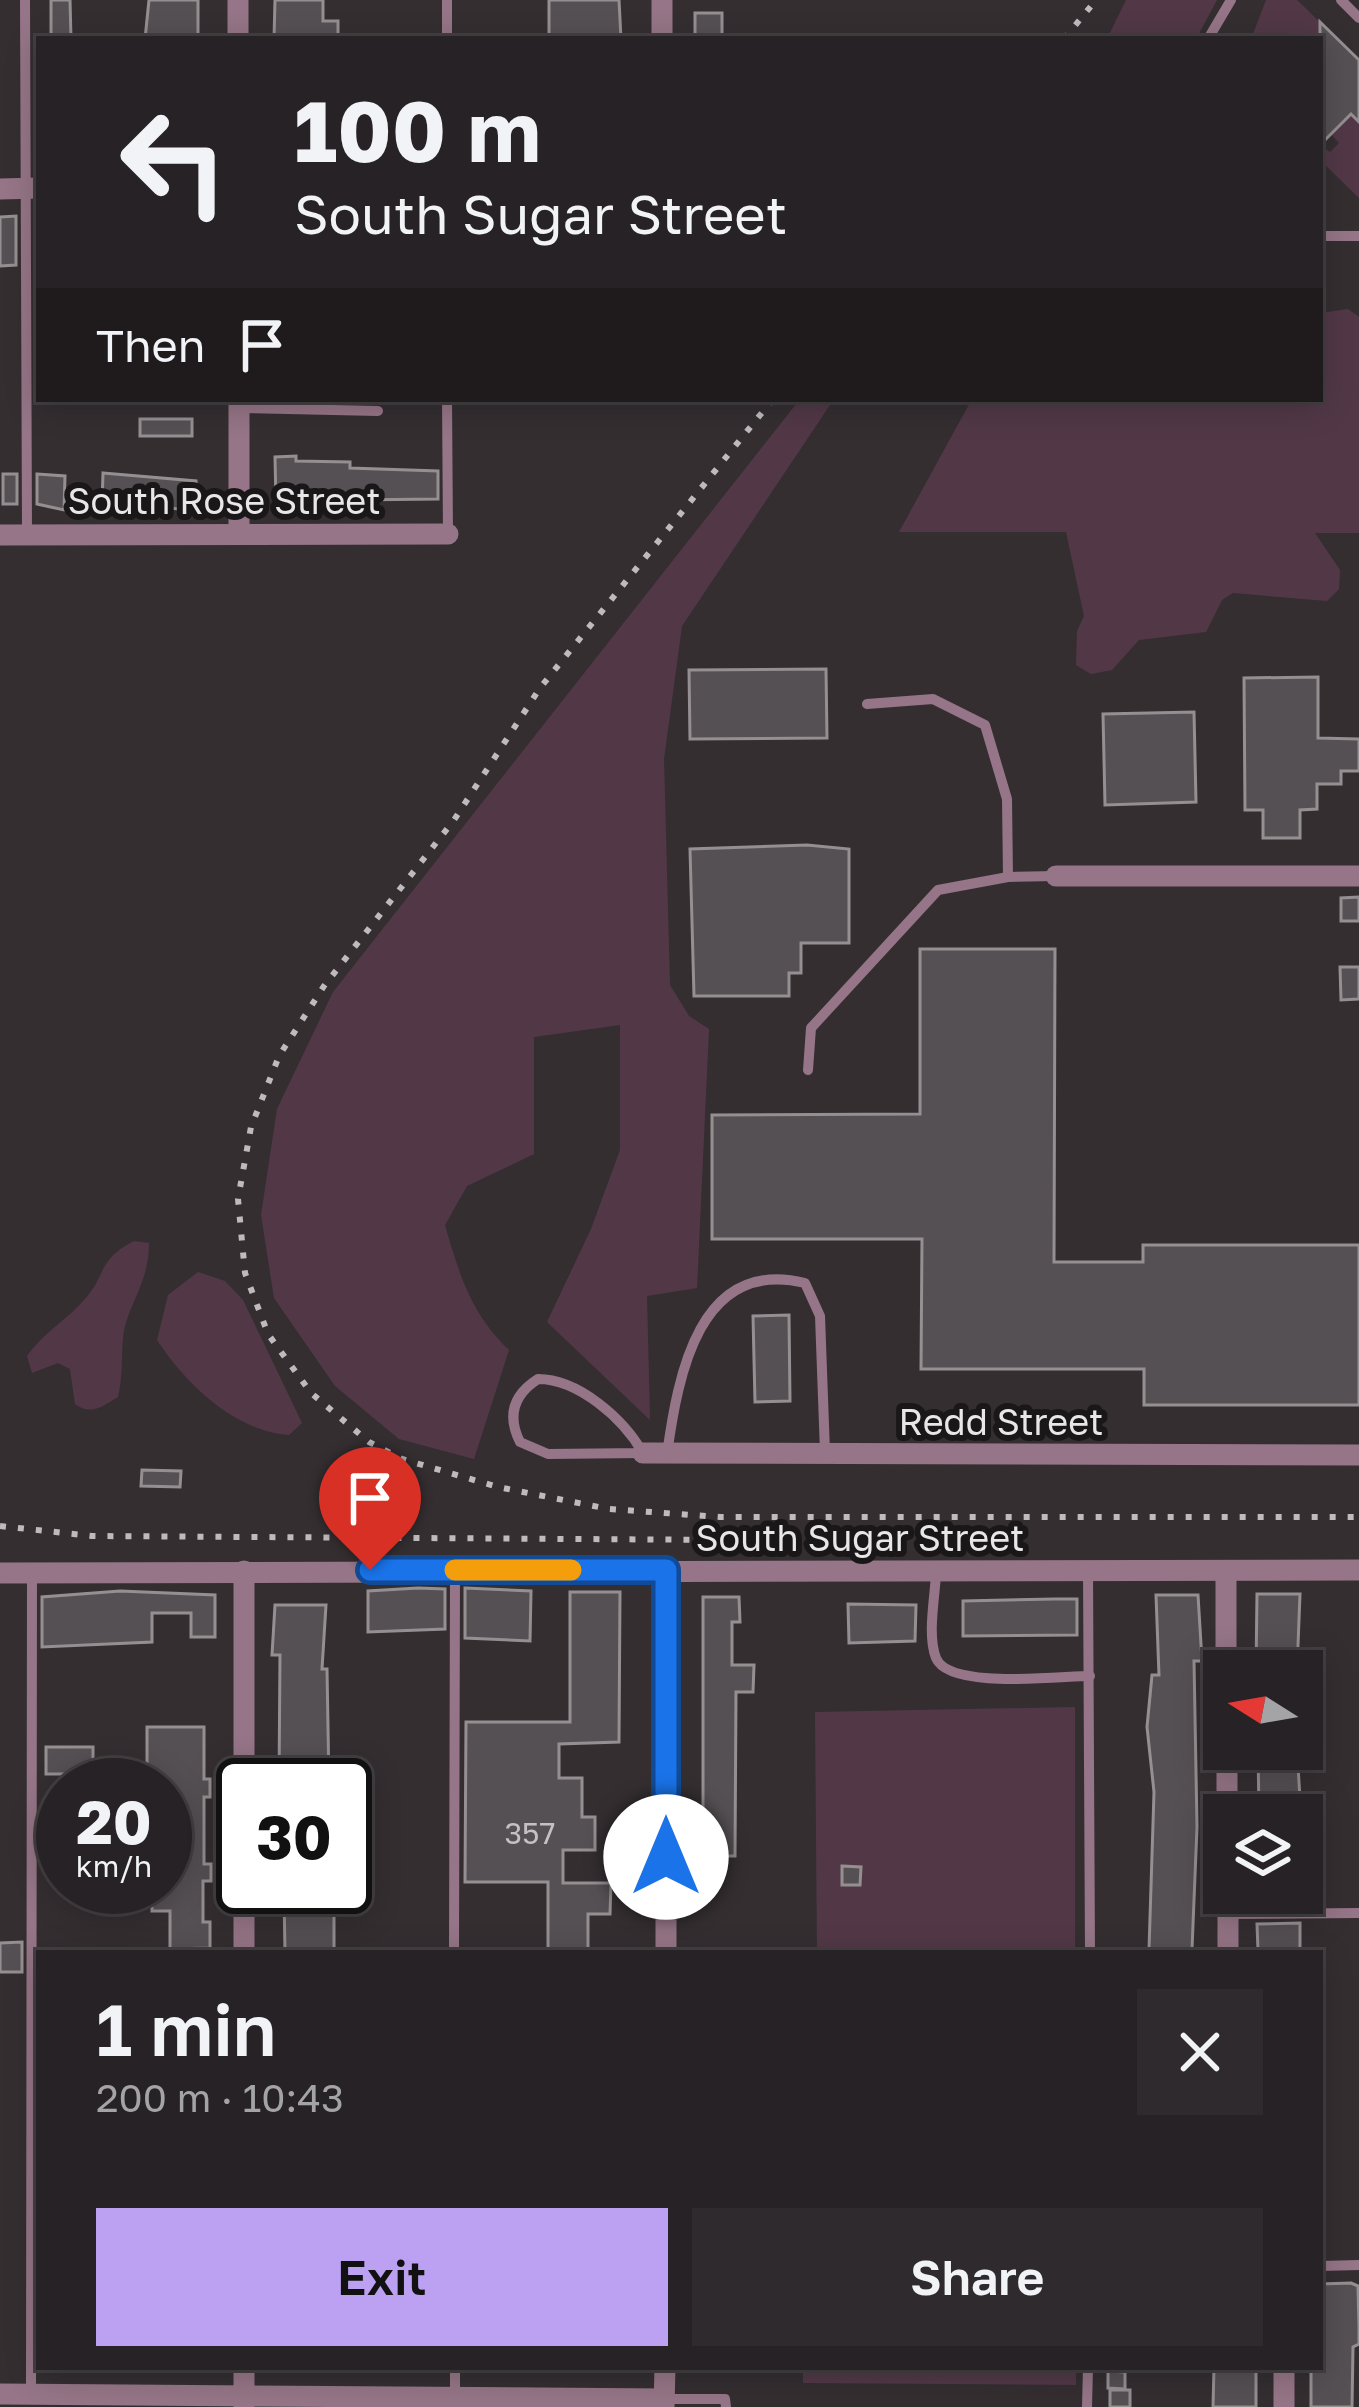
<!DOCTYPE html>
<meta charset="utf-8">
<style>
body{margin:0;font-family:"Golos Text",sans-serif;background:#2f2a2d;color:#f1f3f6;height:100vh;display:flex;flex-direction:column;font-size:45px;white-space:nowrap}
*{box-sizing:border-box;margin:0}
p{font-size:39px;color:#a4a4a7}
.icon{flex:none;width:66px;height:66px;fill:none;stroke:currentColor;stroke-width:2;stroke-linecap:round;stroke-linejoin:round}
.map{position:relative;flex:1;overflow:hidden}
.sheet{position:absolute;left:36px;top:1950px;width:1287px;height:420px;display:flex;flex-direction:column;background:#272225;border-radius:0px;box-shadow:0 6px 30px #0003,0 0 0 3px #433f42}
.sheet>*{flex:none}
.banner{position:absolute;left:36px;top:36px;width:1287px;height:366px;border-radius:0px;box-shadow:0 6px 30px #0003,0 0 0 3px #433f42;background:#272225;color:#f1f3f6;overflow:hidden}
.needle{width:78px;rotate:281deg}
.buttons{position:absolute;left:1203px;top:1650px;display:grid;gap:24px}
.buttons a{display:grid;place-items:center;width:120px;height:120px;border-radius:0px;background:#272225;box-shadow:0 6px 30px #0003,0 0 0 3px #433f42;font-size:60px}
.speed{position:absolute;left:36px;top:1758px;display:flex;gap:24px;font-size:60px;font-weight:700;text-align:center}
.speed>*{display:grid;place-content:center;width:156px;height:156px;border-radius:50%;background:#272225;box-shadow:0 6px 30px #0003,0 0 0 3px #433f42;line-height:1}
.speed small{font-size:30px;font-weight:400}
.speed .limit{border:6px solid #111;border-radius:18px;background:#fff;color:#111}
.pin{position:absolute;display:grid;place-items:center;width:102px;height:102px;color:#fff;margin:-123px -51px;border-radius:50% 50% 50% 0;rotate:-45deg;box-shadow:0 0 12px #0007}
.pin .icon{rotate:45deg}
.me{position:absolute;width:132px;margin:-66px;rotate:0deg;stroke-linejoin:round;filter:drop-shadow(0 0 9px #0008)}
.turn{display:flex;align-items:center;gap:42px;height:252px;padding:0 60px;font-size:54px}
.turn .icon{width:156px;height:156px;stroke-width:2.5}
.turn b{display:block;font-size:84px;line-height:102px}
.then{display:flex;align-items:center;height:114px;padding:0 60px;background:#0003;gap:24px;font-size:45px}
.round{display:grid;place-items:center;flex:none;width:126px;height:126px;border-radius:0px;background:#2f2a2d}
.headline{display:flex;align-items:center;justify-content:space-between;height:204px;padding:0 60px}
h1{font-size:72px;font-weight:600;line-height:90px}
.primary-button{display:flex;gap:24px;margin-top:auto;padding:24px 60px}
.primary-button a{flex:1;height:138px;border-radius:0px;background:#bca0f2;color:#111;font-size:48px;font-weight:600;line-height:138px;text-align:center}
.primary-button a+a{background:#2f2a2d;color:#f1f3f6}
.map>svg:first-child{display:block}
.green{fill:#523847}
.building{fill:#555053;stroke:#958f92;stroke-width:3}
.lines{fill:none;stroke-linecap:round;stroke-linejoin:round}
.service{stroke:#957587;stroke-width:10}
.minor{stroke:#957587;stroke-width:21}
.rail{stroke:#bebabd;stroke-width:6;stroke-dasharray:6 12;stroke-linecap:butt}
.route-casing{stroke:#114b97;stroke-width:30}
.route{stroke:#1a73e8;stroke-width:21}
.slow{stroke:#f59e0b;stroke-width:21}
.labels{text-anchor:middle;stroke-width:12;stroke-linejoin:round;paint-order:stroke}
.number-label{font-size:30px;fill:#c4c0c3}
.street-label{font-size:36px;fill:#e9e6e8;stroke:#1a1719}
</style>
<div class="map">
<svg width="1359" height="2407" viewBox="0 0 1359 2407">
<rect width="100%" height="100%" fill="#342e31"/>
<g class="green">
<polygon points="1126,0 1217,0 1196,39 1107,39"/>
<polygon points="1266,0 1297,0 1325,27 1314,39 1251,39"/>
<polygon points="1351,114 1359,122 1359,198 1320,160 1320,145 1330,152 1339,143 1331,134"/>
<polygon points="1348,309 1359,317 1359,533 1315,533 1340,570 1339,589 1327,601 1233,593 1222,600 1206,632 1139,640 1112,670 1091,674 1076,665 1077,631 1084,616 1066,532 899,532 972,399 1320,399 1320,313"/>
<path d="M800 399H834L682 626 664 759 670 985 689 1016 709 1029 697 1288 647 1296 650 1420 547 1322 591 1229 620 1150V1025L534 1037V1154L467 1186 445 1225C459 1274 471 1314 509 1350L474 1459 399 1439 335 1386 274 1298 261 1215 277 1109 333 992Z"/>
<path d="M134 1241 149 1243C149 1285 126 1306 123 1338 121 1358 123 1376 118 1397 103 1406 91 1416 75 1404L70 1369 58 1363 32 1373 27 1356C46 1330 66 1321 84 1300 107 1275 97 1260 134 1241Z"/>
<path d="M198 1272 225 1281 243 1300 302 1423 289 1435C234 1431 186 1384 157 1340L168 1295Z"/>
<polygon points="1075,1707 1075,1953 817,1953 815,1712"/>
<polygon points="803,2367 1076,2367 1076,2385 803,2383"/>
</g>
<g class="building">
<polygon points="51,0 70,0 71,39 51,39"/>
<polygon points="149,0 198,0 198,39 145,39"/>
<polygon points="275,0 323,0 323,21 338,21 338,39 274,39"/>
<polygon points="549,0 619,0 621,39 549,39"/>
<rect x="695" y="13" width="27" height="26"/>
<polygon points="1320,22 1359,60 1359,122 1351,114 1320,145"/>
<polygon points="16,216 16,265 0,266 0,217"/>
<rect x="140" y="419" width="52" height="17"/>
<polygon points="296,456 296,461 350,462 350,468 438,471 438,499 351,500 351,508 330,509 304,507 304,502 276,503 275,457"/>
<polygon points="103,473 196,481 196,510 102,504"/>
<rect x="3" y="474" width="14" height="30"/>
<polygon points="37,474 65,476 64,510 37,504"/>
<polygon points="826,669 827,738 690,739 689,670"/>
<polygon points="1318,677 1318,738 1359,739 1359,771 1341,771 1341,784 1317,784 1317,809 1300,810 1300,838 1263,838 1263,810 1245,810 1244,678"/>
<polygon points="1194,712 1196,802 1105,805 1103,714"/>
<polygon points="807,845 849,849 849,943 801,943 801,973 789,973 789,996 694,996 690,849"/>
<polygon points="1359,897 1359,921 1341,921 1341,898"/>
<polygon points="920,949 1055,949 1054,1262 1143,1262 1143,1245 1359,1245 1359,1405 1144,1405 1144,1369 921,1369 922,1239 712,1239 712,1115 920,1114"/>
<polygon points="1340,967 1359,967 1359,999 1341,1000"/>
<polygon points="789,1315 790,1401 755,1402 753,1316"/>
<polygon points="142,1470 181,1471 180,1487 141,1486"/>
<polygon points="418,1588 445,1589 445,1629 368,1632 368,1591"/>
<polygon points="465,1588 531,1591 530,1641 465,1638"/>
<polygon points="120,1591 215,1595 215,1637 191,1637 191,1613 152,1613 152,1642 42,1647 42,1597"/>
<polygon points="570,1592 620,1592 619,1742 559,1744 559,1778 582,1778 582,1817 595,1817 595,1850 563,1850 563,1883 611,1883 610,1914 588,1914 588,1953 548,1953 548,1882 465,1882 466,1722 570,1722"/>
<polygon points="1257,1594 1300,1594 1297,1671 1256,1671"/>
<polygon points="1156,1595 1198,1595 1202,1661 1194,1661 1197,1827 1192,1949 1149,1950 1154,1792 1147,1727 1152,1675 1159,1675"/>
<polygon points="703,1597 739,1597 740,1622 732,1622 732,1665 754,1665 753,1692 736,1692 735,1856 703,1856"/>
<polygon points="1055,1599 1077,1599 1077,1635 963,1636 963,1601"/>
<polygon points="848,1604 916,1605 915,1641 849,1643"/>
<polygon points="275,1605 326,1605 322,1669 327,1669 329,1785 279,1785 280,1655 272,1655"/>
<polygon points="147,1727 204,1727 204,1779 210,1779 210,1797 204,1797 204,1864 211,1864 211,1881 203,1881 203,1922 210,1922 210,1948 170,1949 170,1911 152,1911 152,1893 165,1893 165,1785 159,1785 159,1772 147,1772"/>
<rect x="46" y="1747" width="47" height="27"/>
<polygon points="1258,1749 1297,1749 1301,1815 1259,1815"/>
<polygon points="842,1866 861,1867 860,1885 842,1885"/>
<polygon points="334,1893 334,1953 285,1953 284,1894"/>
<rect x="1260" y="1893" width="40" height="11"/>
<polygon points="1300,1923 1300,1949 1258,1950 1257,1924"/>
<polygon points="22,1942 22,1972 0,1972 0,1943"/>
<polygon points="1351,2283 1358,2286 1359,2328 1359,2344 1353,2347 1352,2407 1311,2407 1311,2367 1320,2367 1320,2284"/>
<polygon points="1214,2367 1256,2367 1256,2407 1213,2407"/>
<polygon points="1108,2371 1125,2372 1125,2389 1108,2388"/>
<rect x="1110" y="2390" width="20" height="17"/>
</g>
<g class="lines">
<g class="service">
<polyline points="25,0 27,535"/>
<polyline points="1341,0 1359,18"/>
<polyline points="447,39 447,0"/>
<polyline points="1208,39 1231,0"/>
<polyline points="1320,236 1359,236"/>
<polyline points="447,399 448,534"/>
<polyline points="239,408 378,411"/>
<polyline points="867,704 933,699 985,725 1007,799 1008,877"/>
<polyline points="808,1070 811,1028 938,890 1008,877 1056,876"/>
<path d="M538 1379C578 1379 623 1418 643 1453L548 1454 520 1442C507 1416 513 1395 538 1379Z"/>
<path d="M667 1454C678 1375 699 1257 805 1283L820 1316 825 1452"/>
<polyline points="1088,1572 1090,1953"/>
<path d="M936 1573C935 1598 927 1635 936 1658 949 1690 1060 1676 1090 1676"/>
<polyline points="1228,1914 1359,1913"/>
<polyline points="454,1953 455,1572"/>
<polyline points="1320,2266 1359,2265"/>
<polyline points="455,2367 455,2397"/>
<polyline points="31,2395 32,1573"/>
<polyline points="664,2399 725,2399 726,2407"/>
<polyline points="1087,2407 1088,2367"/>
</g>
<g class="minor">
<polyline points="662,0 662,39"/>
<polyline points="238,39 238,0"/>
<polyline points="0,189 39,188"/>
<polyline points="239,399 239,534"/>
<polyline points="0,535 448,534"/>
<polyline points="1056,876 1359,876"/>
<polyline points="643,1453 1359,1455"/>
<polyline points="244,1571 244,1785"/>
<polyline points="0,1573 1359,1570"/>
<polyline points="1226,1573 1226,1671"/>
<polyline points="1227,1749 1227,1815"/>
<polyline points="244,1887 244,1953"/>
<polyline points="1228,1893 1228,1953"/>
<polyline points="666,1953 666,1570"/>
<polyline points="0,2394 664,2399"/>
<polyline points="244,2406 244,2367"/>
<polyline points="664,2407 665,2367"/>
<polyline points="1284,2407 1284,2367"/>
</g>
<g class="rail">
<polyline points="1064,39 1096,0"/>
<polyline points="773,399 540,688 454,820 324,986 279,1056 251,1127 238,1199 245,1273 268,1334 311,1393 369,1442 402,1459 498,1487 609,1509 720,1517 1359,1517"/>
<polyline points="0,1526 92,1536 735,1540 867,1534"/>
</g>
</g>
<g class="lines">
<g class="route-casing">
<polyline id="route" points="370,1570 666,1570 666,1857"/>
</g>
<use href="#route" class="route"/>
<polyline class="slow" points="455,1570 571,1570"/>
</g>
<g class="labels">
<g class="number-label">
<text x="530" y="1844">357</text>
</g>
<g class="street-label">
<text x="224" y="514">South Rose Street</text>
<text x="1001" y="1435">Redd Street</text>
<text x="860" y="1551">South Sugar Street</text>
</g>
</g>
</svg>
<div class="buttons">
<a><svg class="needle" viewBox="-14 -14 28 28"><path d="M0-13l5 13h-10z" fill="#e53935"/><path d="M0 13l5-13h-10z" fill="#a4a4a7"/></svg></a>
<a><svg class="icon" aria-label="layers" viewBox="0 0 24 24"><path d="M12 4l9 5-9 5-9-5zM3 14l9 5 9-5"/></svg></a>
</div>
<div class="speed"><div>20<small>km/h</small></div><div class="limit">30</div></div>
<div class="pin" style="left:370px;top:1570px;background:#d93025"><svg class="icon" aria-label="arrive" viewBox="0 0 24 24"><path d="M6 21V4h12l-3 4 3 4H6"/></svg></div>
<svg class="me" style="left:666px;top:1857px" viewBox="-20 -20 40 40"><circle r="19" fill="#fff"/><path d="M0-13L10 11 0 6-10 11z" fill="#1a73e8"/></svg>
<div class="banner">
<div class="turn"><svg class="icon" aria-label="left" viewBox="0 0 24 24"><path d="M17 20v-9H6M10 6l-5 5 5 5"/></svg><div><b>100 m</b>South Sugar Street</div></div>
<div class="then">Then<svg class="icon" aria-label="arrive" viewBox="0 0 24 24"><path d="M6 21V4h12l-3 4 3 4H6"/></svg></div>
</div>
<section class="sheet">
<div class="headline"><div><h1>1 min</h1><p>200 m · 10:43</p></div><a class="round"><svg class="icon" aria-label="close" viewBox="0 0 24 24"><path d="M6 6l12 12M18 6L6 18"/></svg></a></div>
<div class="primary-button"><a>Exit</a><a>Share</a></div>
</section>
</div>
